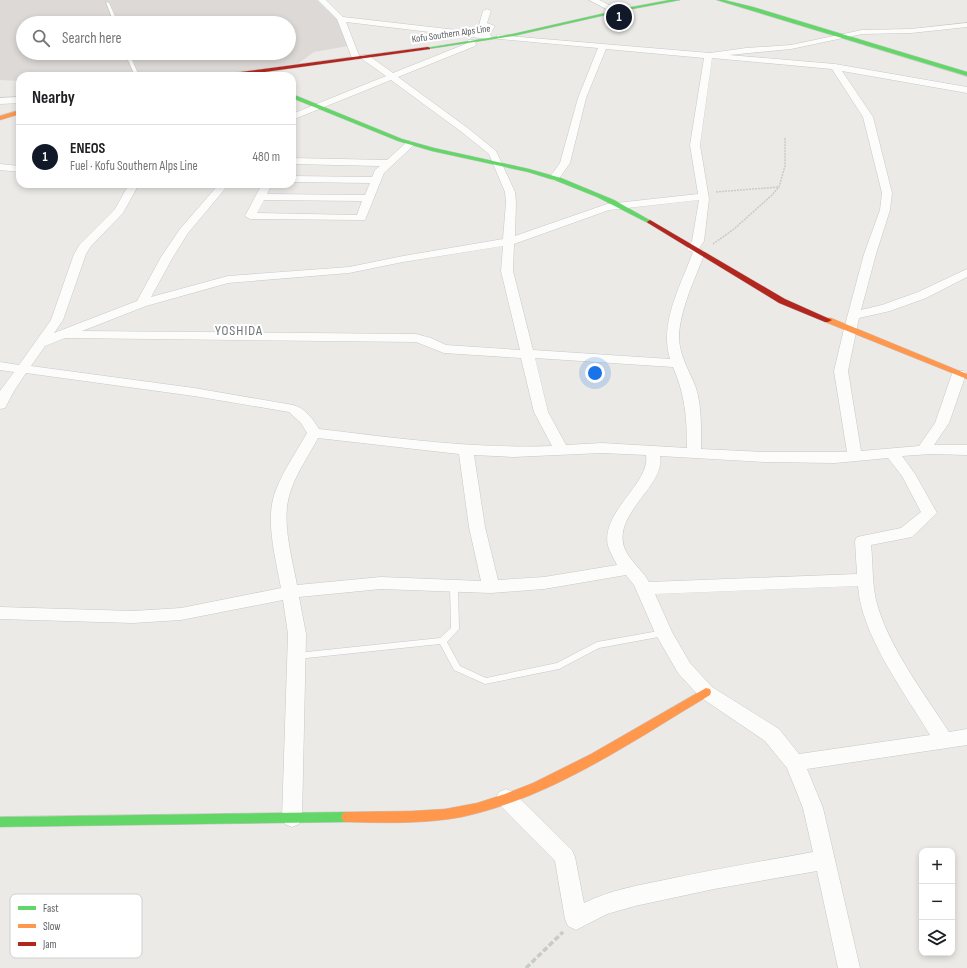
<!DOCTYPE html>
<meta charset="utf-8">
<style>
:root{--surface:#fff;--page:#f6f6f6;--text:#202124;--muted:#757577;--line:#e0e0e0;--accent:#111827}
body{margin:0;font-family:"Sofia Sans Condensed",sans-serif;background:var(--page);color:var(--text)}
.controls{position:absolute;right:12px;bottom:12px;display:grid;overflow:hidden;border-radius:8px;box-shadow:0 2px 6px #0003}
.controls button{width:36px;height:36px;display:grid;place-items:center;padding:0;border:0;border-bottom:1px solid var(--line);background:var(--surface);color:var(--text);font:20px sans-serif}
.you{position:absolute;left:595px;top:373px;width:14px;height:14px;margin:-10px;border:3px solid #fff;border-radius:50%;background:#1a73e8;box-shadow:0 0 0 6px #1a73e833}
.badge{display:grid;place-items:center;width:26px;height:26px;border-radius:50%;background:var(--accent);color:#fff;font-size:13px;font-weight:700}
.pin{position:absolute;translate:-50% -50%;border:2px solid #fff;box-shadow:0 1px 4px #0006}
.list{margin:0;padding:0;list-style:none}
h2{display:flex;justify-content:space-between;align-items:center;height:52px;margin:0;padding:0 16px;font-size:17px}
h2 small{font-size:13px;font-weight:400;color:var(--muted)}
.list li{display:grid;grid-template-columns:26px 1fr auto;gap:12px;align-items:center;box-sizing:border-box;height:64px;padding:0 16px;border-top:1px solid var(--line)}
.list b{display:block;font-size:15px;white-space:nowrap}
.list p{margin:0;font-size:13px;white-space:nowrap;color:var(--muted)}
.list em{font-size:13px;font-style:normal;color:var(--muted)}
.icon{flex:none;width:22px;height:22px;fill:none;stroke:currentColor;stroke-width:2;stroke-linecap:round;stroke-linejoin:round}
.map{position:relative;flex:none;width:967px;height:968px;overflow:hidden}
.search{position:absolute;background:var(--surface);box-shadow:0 2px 6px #0003;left:16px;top:16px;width:280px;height:44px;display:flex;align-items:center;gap:10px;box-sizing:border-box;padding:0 14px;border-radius:22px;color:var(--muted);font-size:15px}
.panel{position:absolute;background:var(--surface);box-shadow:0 2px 6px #0003;left:16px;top:72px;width:280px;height:116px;border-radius:12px}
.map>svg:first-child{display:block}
.industrial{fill:#dcd9d7;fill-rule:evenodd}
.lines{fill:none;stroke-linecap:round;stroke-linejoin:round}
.lane-casing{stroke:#c8c8c8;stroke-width:1}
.street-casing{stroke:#c8c8c8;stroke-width:1}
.fast-casing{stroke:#c6c7c6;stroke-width:1}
.slow-casing{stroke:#c6c7c6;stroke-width:1}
.jam-casing{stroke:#c6c7c6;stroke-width:1}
.path-far1{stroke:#c7cbc9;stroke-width:1.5;stroke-dasharray:2 1;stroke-linecap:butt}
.path{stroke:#c7cbc9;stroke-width:3.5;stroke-dasharray:5.5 2.5;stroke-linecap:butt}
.lane{fill:#fcfcfb;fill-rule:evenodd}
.street{fill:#fcfcfb;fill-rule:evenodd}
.fast{fill:#63d668;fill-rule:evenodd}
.slow{fill:#ff974d;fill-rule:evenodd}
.jam{fill:#b3261e;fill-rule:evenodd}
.labels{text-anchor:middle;stroke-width:4;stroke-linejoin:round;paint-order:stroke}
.far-street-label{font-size:10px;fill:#5d6165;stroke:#fff}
.quarter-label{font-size:14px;letter-spacing:1px;fill:#6e7377;stroke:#fff}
.key{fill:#fff;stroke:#ced0d1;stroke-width:1}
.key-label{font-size:11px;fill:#5d6165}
</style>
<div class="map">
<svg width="967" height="968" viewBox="0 0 967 968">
<rect width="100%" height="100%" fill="#eceae7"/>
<path class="industrial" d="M0 0H316L337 19 348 46 314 52 299 63 210 76H20V81L0 80ZM23 23H289V53H23Z"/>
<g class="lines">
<defs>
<g id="lane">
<path d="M106 2 109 3 118 23H114Z"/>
<path d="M125 53H129L139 76H135Z"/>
<path d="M454 583 457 584 458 586 459 629 447 642 460 666 486 678 557 663 597 642 664 630 667 631 668 633 667 635 664 636 599 648 559 669 485 684 454 670 440 644 297 659 294 658 293 656 294 654 297 653 440 638 451 628 450 586 451 584Z"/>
</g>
<g id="street">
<path d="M318 0H326L343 17 483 33 486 28 479 25 483 11 487 9 491 11 487 23 495 26 490 34 492 37 488 39 346 22 360 58 356 60 352 58 337 19Z"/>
<path d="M589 0H599L621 11 620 13H614Z"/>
<path d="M967 23V27L911 33 862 34 791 49 729 55 835 64 967 87V93L842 71 873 117 892 193 890 210 876 254 861 310 882 305 918 292 967 269V277L926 298 890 311 859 318 848 371 861 451 919 446 935 423 952 374 954 371H964L966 374 949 423 934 445H967V455L931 454 902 456 915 474 937 513 912 537 871 545C873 563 872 583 876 600 887 645 924 693 949 732L967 729V745L807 769 823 808 860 968H838L817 871 714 889 635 906 607 914 576 930 568 926 565 919 555 861 499 804 496 798 499 792 506 789 513 792 572 850 575 857 584 903C610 890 640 885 669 879 716 869 764 861 813 852L803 808 787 768 765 741 700 697 678 673 655 633 634 585 626 575 544 589 491 593 381 589 299 597 306 634 302 818 299 824 292 827 285 824 282 818 288 634 283 600 181 620 133 623 0 619V607L133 611 181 608 281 588C276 559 264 518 276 490 283 471 297 451 307 433L301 423 289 412 194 396 26 373 14 391 5 408 0 409V391L14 372 0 370V362L19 365 51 320 74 254 80 244 115 209 129 184H139L123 213 91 246 86 254 63 320 54 333 137 301 161 257 180 229 219 184H229L188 233 173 257 151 297 228 276 349 267 403 256 503 239 506 202 505 192 489 154 463 133 391 80 292 120V114L386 76 362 59 361 57 362 55H368L393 73 468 43V40H474L476 44 475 46 398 77 469 129 496 151 515 192 516 202 515 236 607 204 698 194 690 145 704 58 606 49 586 98 570 163 558 180 554 181 549 178 560 163 578 98 598 48 500 39H497V35L710 53 746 48 791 45 862 30 911 29ZM712 58 832 69 863 117 882 193 880 210 864 254 844 329 834 371 847 452H765L701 449C701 429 702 408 696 388 690 372 680 357 679 339 679 310 695 280 705 252L703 250 699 249 704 241 709 199 700 145ZM699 200 692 241 687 249 689 251 693 252C681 285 659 323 670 359L533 350 513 271 514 244 609 210ZM503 246 501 271 520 350 446 345 431 338 416 334 82 331 146 306 228 283 349 273 403 262ZM65 338 416 342 444 353 521 358 534 412 552 446C473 449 396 438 319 429 313 419 305 408 293 405L194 388 31 366 45 346ZM535 358 673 367C685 395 687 417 687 448L602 443 566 445 548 412ZM318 438 459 454 469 527 481 581 381 577 297 585C292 556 280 519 291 490 297 472 309 455 318 438ZM602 453 646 455C651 483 600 512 608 546 610 552 614 559 617 565L544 577 498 580 485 527 474 455 513 457ZM660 456 765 462 835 463 888 458 902 476 921 512 901 528 857 537 855 541 857 574 649 582C642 569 629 561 624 547 613 513 666 485 660 456ZM858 586C861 635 905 693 930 735L799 754 779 729 712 687 690 663 672 632 655 594Z"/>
<path d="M20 97V103L0 104V98Z"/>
<path d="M410 141 413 142 415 144 413 146 384 173 365 220 250 219 245 216 262 184H272L267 194 365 195 370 183 292 182V176L372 177 375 170 380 166 292 164V158L387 160 407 142ZM264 200 362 201 357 215 257 213Z"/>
<path d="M0 164 20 166V172L0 170Z"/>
</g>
<g id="fast">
<path d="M670 0H680L632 9 513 36 428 49 426 48 513 34 632 7Z"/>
<path d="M717 0H724L753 7 967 72V76Z"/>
<path d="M292 94 402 139 434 148 529 169 561 178 614 200 653 222 648 223 597 197 557 181 528 172 432 151 398 141 292 98Z"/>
<path d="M347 812 351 813 353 817 351 821 347 822 0 827V817Z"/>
</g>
<g id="slow">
<path d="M20 110V114L0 120V116Z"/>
<path d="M825 318H831L967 374V379L825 322Z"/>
<path d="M706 688 710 689 711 692 710 695C633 741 551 798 462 817 425 824 385 823 347 822L343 821 341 817 343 813 347 812 412 811 445 809 477 803 505 794 533 783 591 754Z"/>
</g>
<g id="jam">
<path d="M428 47 430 48V49L236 76H222L225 74Z"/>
<path d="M650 220 785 299 832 320 828 322H825L779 303 648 223 647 222Z"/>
</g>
</defs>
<use href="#lane" class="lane-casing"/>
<use href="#street" class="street-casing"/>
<use href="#fast" class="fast-casing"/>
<use href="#slow" class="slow-casing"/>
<use href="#jam" class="jam-casing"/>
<g class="path-far1">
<path d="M716 192 778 187"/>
<path d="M713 244 734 229 772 195 779 187 785 166V137"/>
</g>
<path class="path" d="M526 968 563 932"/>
<use href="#lane" class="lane"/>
<use href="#street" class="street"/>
<use href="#fast" class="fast"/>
<use href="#slow" class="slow"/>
<use href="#jam" class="jam"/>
</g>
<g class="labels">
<g class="far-street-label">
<text transform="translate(451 33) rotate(-8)" y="4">Kofu Southern Alps Line</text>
</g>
<g class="quarter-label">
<text x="239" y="335">YOSHIDA</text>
</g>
</g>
<rect x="10" y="894" width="132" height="64" rx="6" class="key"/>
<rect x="18" y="906" width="18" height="4" fill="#63d668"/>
<rect x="18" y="924" width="18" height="4" fill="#ff974d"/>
<rect x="18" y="942" width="18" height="4" fill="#b3261e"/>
<g class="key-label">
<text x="43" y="912">Fast</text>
<text x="43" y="930">Slow</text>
<text x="43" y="948">Jam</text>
</g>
</svg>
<div class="controls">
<button>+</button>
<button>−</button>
<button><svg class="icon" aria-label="layers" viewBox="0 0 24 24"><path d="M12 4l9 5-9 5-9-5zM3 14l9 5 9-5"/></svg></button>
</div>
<div class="you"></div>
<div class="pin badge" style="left:619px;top:17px">1</div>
<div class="search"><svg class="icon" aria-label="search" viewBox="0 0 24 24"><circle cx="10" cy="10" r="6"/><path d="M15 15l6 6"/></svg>Search here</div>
<section class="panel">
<h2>Nearby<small></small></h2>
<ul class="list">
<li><span class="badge">1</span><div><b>ENEOS</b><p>Fuel · Kofu Southern Alps Line</p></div><em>480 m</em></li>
</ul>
</section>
</div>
